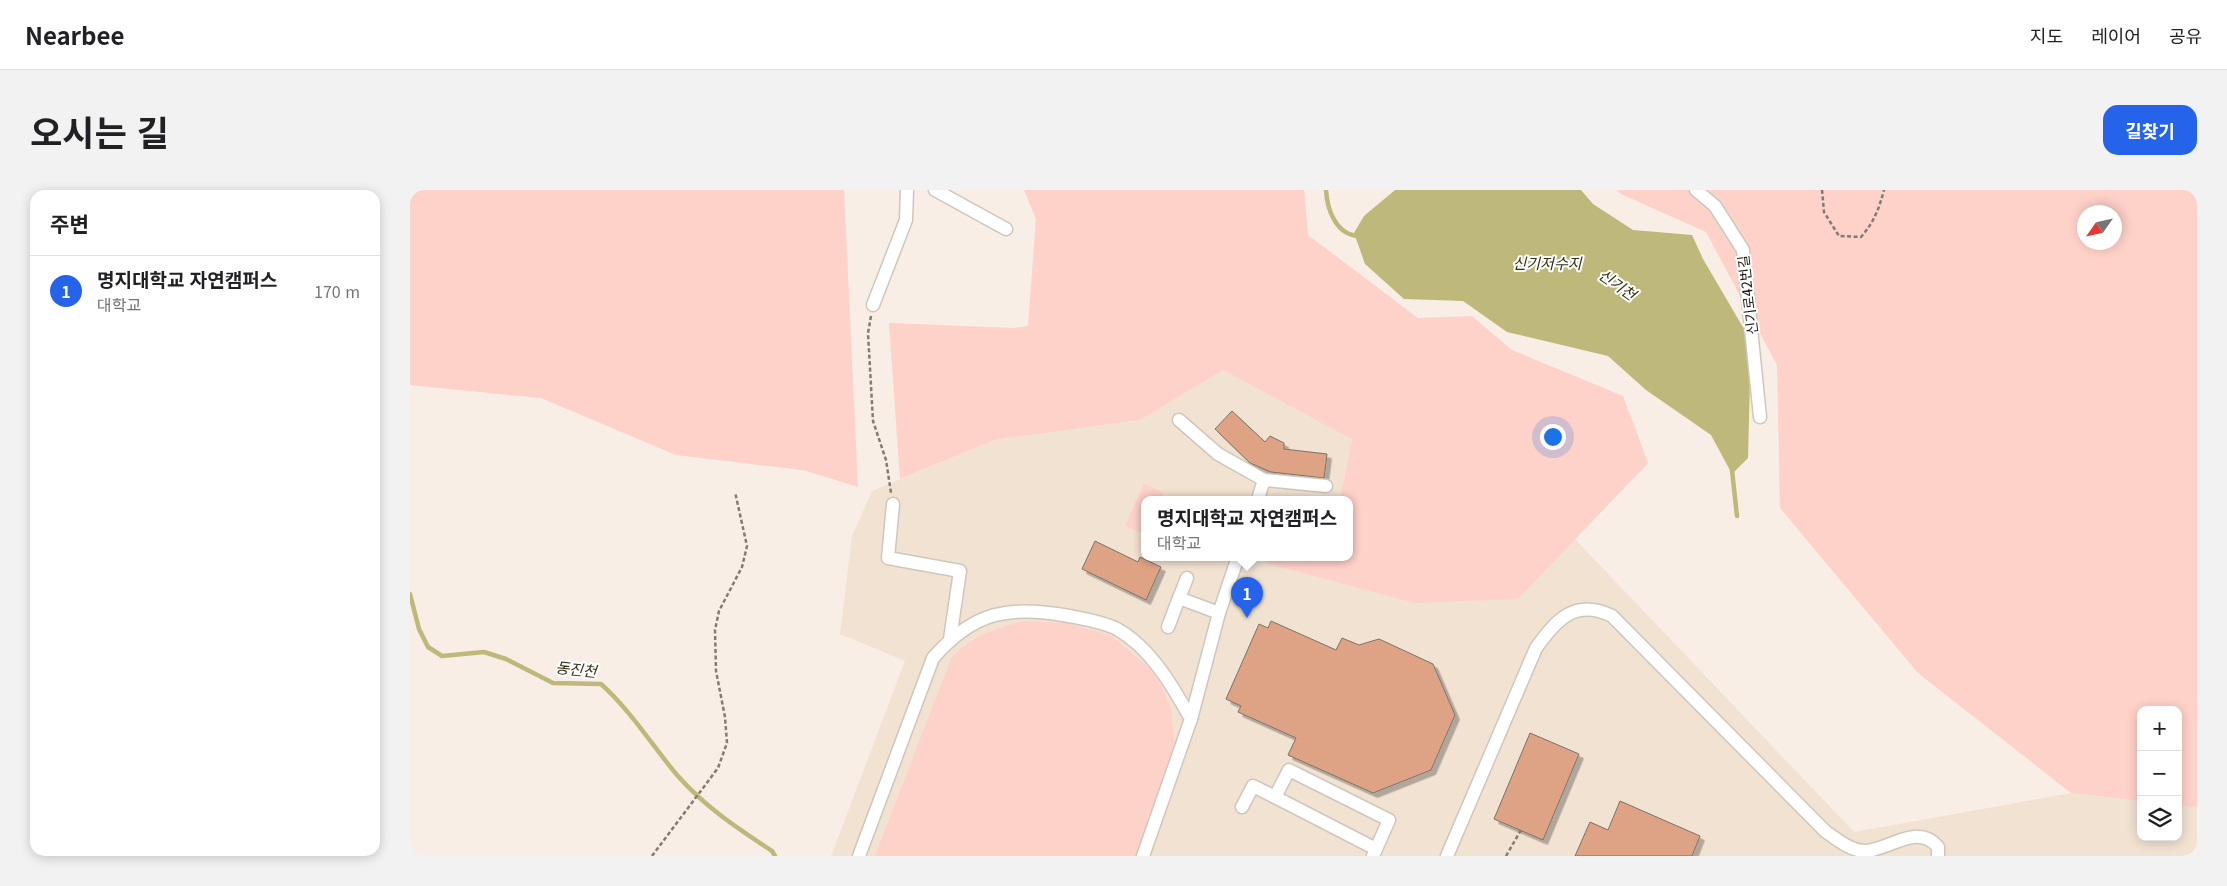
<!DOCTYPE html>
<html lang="ko">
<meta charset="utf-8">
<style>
:root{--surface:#fff;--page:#f2f2f2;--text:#202124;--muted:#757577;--line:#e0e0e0;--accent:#2563eb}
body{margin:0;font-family:Georgia,"Noto Sans KR",serif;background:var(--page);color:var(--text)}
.controls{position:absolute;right:15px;bottom:15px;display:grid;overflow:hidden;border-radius:10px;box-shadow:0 2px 12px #0003}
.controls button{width:45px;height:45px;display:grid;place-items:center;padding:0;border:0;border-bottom:1px solid var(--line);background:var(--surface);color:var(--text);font:25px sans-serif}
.compass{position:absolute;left:1667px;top:15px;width:45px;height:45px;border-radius:50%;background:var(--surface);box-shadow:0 2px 12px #0003;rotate:236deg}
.you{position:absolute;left:1142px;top:246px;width:18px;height:18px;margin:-12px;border:4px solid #fff;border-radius:50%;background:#1a73e8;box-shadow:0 0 0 8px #1a73e833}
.badge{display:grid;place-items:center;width:32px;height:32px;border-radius:50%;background:var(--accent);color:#fff;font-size:16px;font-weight:700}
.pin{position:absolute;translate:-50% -41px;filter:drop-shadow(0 1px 2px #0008)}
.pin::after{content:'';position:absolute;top:26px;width:18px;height:15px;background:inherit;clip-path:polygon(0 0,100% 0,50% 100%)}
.popup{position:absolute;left:731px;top:306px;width:212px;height:65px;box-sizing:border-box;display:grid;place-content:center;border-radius:10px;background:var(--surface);filter:drop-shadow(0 1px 4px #0005);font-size:16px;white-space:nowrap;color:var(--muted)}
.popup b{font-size:19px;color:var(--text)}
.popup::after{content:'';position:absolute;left:50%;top:100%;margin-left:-10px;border:10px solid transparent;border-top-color:var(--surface)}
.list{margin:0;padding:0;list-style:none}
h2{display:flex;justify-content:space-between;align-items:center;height:65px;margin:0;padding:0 20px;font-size:21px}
h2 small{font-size:16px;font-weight:400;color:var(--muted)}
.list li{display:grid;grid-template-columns:32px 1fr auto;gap:15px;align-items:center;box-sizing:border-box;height:70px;padding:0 20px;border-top:1px solid var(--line)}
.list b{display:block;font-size:19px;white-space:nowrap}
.list p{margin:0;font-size:16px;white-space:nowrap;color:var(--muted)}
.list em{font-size:16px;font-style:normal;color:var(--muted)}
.icon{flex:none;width:28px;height:28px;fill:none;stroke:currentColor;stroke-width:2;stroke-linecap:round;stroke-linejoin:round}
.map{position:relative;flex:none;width:1787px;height:666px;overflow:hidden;border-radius:15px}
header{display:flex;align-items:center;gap:30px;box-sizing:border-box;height:70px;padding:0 25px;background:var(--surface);border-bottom:1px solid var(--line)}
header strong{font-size:24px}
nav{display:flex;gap:28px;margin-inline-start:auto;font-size:18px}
.intro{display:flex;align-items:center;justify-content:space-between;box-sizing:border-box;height:120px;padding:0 30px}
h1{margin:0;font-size:35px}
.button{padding:12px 22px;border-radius:15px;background:var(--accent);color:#fff;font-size:18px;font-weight:700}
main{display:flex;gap:30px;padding:0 30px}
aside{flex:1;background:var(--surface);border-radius:15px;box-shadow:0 2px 12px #0003}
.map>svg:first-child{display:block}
.built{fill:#f2e2d2}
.green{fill:#fed1c9;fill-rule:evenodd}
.water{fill:#beb87a}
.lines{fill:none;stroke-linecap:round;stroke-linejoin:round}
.stream{stroke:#beb87a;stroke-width:4.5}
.building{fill:#dea384;stroke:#7b706a;filter:url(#shadow)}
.minor-casing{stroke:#cfc6bc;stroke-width:15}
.path{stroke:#817b74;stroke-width:2.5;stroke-dasharray:4 2.5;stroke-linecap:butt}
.minor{stroke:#fff;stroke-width:12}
.labels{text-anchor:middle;stroke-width:4;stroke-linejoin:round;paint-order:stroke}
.street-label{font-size:14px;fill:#1b1814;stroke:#fff}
.water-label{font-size:15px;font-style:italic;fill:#302d10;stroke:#fff}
</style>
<header>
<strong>Nearbee</strong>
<nav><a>지도</a><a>레이어</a><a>공유</a></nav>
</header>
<div class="intro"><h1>오시는 길</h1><a class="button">길찾기</a></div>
<main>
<aside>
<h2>주변<small></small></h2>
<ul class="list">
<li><span class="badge">1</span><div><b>명지대학교 자연캠퍼스</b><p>대학교</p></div><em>170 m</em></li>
</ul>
</aside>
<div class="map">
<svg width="1787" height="666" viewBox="0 0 1787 666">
<defs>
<filter id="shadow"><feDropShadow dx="4.5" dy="4.5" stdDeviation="0" flood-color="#0004"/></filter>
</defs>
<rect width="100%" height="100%" fill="#f8eee5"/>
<path class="built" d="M813 180 942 248 930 309H734V367H858L855 373 1107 409 1165 349 1444 642 1661 603 1731 611V647H1768V615L1787 618V666H421L495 471 430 444 442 346 462 301 585 250 730 230Z"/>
<g class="green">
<path d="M0 0H434L448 297 393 280 266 265 131 208 0 195Z"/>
<path d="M614 0H894L898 45 1008 128 1062 126 1102 160 1213 206 1238 273 1108 409 1005 413 855 373 858 367H940V309H930L942 249 813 180 730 230 585 250 490 289 479 133 604 138 618 136 626 29Z"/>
<path d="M1207 0H1787V618L1768 615V520H1731V611L1661 603 1508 483 1370 318 1367 175 1296 42 1211 4ZM1674 22H1704V52H1674Z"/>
<path d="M734 294 754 303 751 309H734V344L715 336Z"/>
<path d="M613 431 656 433 702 446 739 478 752 496 761 518 766 567 729 666H465L541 469C559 446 586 439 613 431Z"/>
</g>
<path class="water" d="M985 0H1171L1183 14 1223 40 1282 45 1293 69 1341 151 1338 268 1322 284 1301 245 1236 200 1198 166 1097 142 1053 111 994 109 955 74 944 43 954 26Z"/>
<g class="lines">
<g class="stream">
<path d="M916 0C917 19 926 46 950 46"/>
<path d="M1322 280 1327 326"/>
<path d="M0 404 9 439 18 457 32 466 74 462 96 469 143 493 191 494C221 521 241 554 267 585 295 617 327 638 362 661L365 666"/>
</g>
</g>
<g class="building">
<path d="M822 221 855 252 860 246 874 253V259L917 264 914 288 861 282 840 273 805 239Z"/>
<path d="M685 351 728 372 730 367 751 377 736 410 672 379Z"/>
<path d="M861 431 926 460 932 448 949 455 969 449 1023 474 1045 525 1021 580 963 603 878 565 886 548 828 522 831 516 816 509 849 434 858 438Z"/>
<path d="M1120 543 1169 564 1133 650 1084 629Z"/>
<path d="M1210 611 1290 646 1282 666H1165L1180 632 1198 640Z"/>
</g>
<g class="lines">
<defs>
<g id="minor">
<path d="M525 0 596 39"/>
<path d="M1286 0 1305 16 1333 60 1350 227"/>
<path d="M463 115 496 30 497 0"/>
<path d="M769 230 808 264 854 290 848 309"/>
<path d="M854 290 916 296"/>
<path d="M483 314 478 368 550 381 540 449"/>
<path d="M769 408 777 388"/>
<path d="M758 437 769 408 809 423"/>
<path d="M781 529 809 423 828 367"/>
<path d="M832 617 843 596 865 607"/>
<path d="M449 666 523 468C564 421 599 415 659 426 674 429 693 432 707 439 741 458 763 497 781 529L733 666"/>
<path d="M963 666 979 630 879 580 865 607 966 659"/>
<path d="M1037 666 1126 458C1146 430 1165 408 1202 426L1415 641C1426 649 1442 662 1457 661 1482 658 1508 633 1528 657V666"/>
</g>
</defs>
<use href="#minor" class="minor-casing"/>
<g class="path">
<path d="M1412 0 1414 22 1429 46 1451 47C1464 32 1469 19 1474 0"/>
<path d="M461 126 458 143 463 231 476 270 481 303"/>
<path d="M242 666 308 578 317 553 315 527 306 481 305 440 309 421 332 377 337 356 325 302"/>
<path d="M1096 666 1111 640"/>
</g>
<use href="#minor" class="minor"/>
</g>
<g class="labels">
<g class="street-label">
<text transform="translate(1338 105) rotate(-97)" y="5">신기로42번길</text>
</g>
<g class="water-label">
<text x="1137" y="79">신기저수지</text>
<text transform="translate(1207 95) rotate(35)" y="5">신기천</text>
<text transform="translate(166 480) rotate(6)" y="5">동진천</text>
</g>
</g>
</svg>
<div class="controls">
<button>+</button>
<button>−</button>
<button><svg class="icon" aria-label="layers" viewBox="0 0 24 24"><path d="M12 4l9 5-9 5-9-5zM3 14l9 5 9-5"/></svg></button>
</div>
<svg class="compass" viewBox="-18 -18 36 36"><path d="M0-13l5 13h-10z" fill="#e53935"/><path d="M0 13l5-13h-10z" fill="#757577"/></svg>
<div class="you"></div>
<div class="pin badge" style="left:837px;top:428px">1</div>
<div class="popup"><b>명지대학교 자연캠퍼스</b>대학교</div>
</div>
</main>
